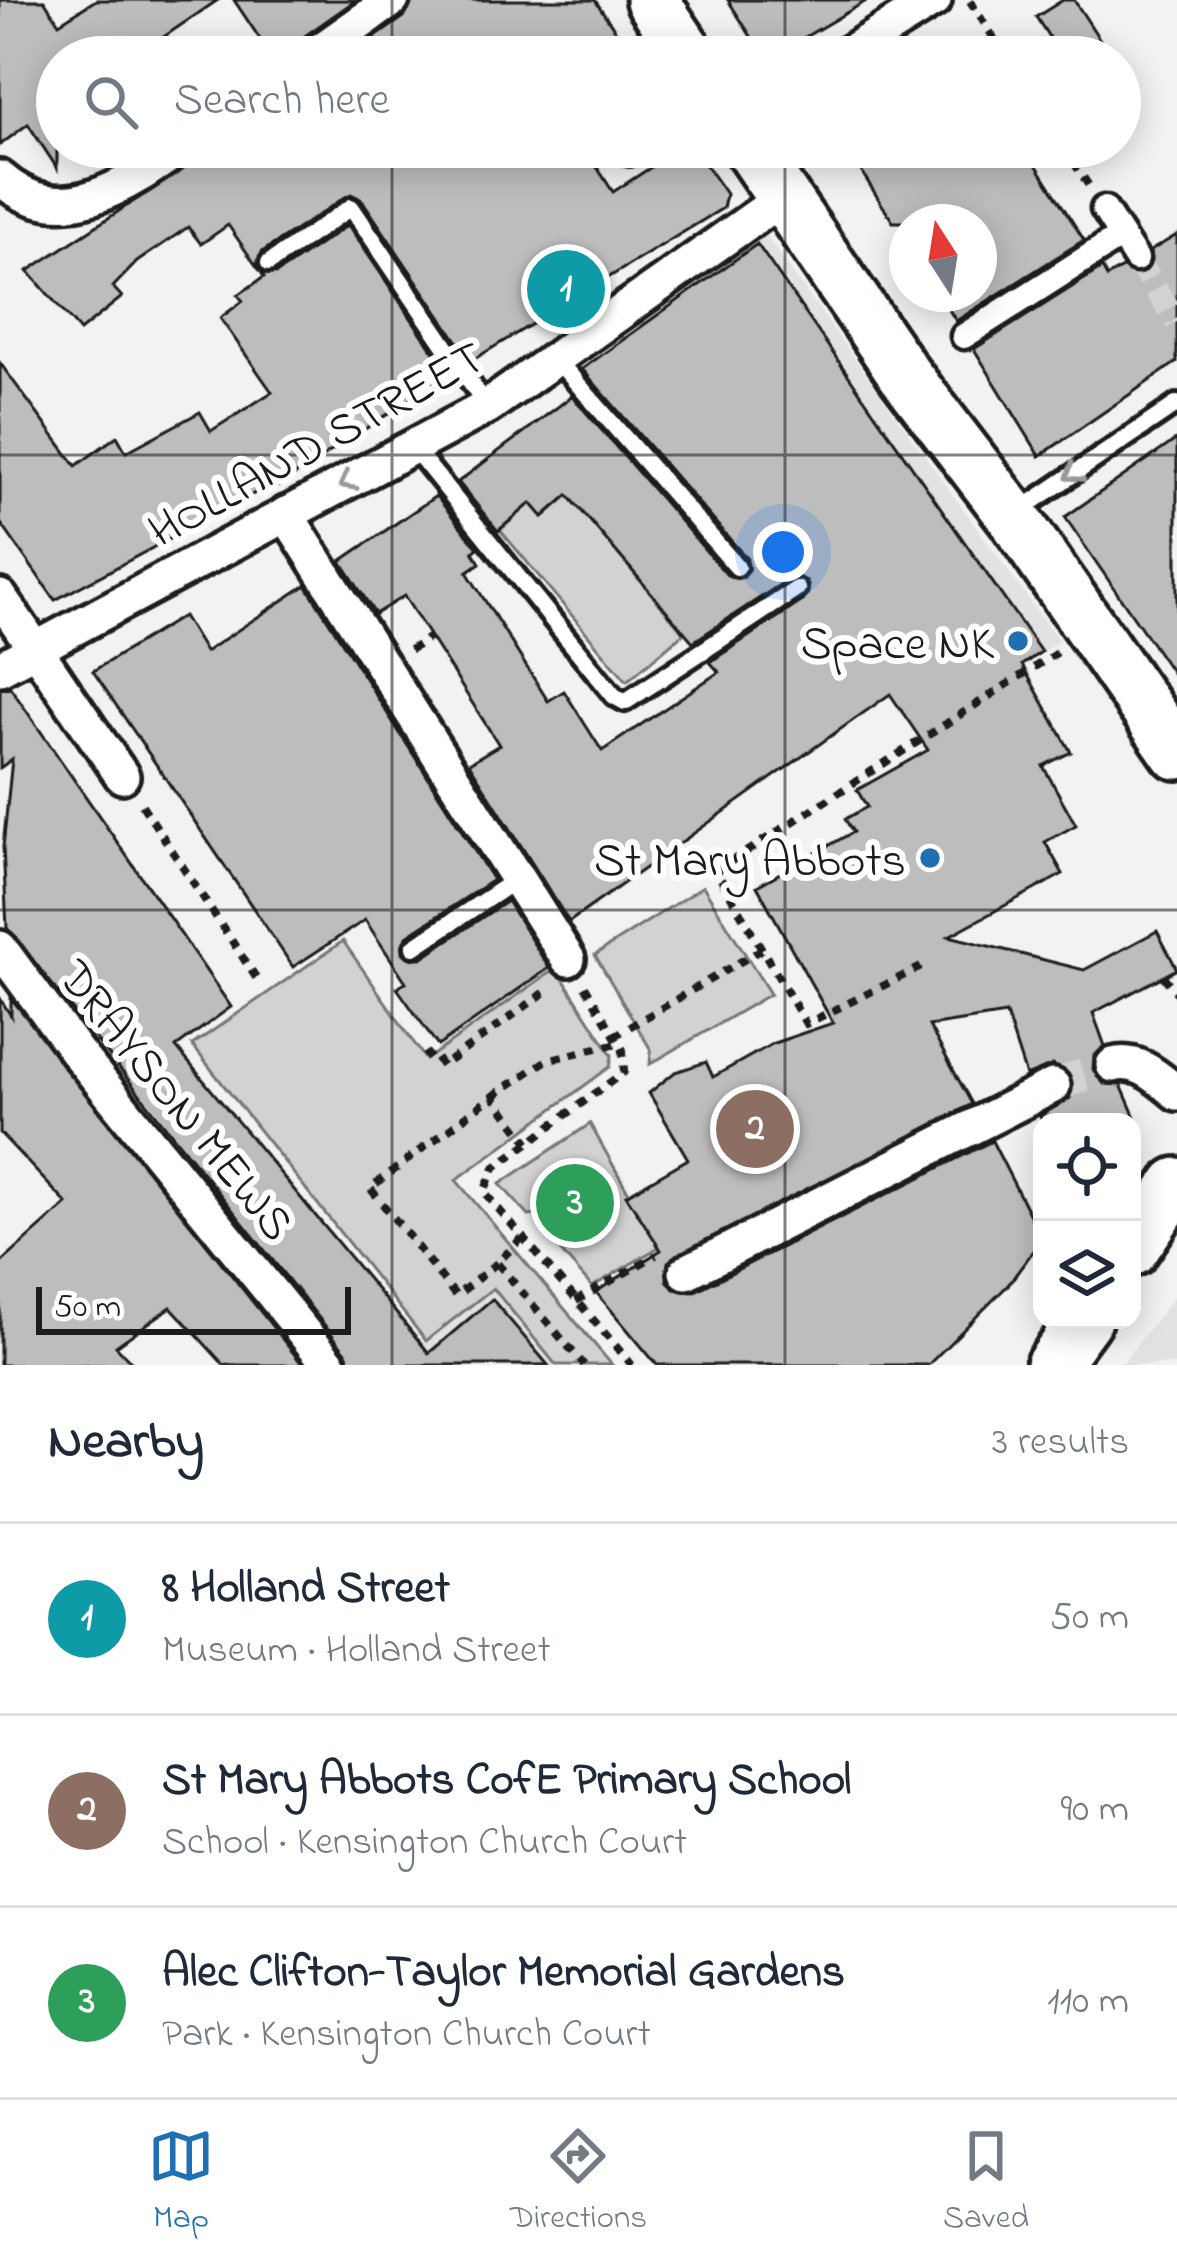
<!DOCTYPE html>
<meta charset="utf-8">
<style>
:root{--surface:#fff;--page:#f2f2f3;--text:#1f2937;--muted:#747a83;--line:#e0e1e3;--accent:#1f6fb2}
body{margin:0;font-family:"Indie Flower",sans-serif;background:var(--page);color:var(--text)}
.controls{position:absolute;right:36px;bottom:36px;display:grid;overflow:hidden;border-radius:24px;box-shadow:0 6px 30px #0003}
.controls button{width:108px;height:108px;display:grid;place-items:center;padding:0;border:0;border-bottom:3px solid var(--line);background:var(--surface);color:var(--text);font:60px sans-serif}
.compass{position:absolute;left:889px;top:204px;width:108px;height:108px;border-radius:50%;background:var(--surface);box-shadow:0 6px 30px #0003;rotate:348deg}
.scale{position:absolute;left:36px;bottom:30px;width:315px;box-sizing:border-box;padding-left:12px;border:6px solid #1c1c1c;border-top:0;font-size:33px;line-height:42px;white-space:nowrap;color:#1c1c1c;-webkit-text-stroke:9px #fff;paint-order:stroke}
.you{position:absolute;left:783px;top:552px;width:42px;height:42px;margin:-30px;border:9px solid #fff;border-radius:50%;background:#1a73e8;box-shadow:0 0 0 18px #1a73e833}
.badge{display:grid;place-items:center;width:78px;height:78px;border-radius:50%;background:var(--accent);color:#fff;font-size:39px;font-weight:700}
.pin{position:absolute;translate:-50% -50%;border:6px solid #fff;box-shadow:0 3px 12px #0006}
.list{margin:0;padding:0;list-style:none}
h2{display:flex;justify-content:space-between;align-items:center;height:156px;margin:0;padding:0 48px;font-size:51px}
h2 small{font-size:39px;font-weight:400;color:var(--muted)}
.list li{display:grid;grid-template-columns:78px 1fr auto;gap:36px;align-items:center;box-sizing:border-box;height:192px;padding:0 48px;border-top:3px solid var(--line)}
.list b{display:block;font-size:45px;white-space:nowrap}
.list p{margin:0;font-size:39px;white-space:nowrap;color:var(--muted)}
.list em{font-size:39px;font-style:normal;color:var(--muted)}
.icon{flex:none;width:66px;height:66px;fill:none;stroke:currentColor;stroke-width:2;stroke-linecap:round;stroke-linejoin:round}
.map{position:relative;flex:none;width:1177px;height:1365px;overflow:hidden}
.search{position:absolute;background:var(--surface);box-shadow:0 6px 30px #0003;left:36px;right:36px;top:36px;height:132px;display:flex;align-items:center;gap:30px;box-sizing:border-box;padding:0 42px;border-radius:66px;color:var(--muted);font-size:45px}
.sheet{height:732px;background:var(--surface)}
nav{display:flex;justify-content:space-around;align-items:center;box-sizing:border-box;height:168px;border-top:3px solid var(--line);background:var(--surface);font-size:33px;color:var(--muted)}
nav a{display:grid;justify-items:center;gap:6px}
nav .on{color:var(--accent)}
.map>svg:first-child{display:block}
.built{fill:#e2e2e2}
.green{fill:#d2d2d2;stroke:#777;stroke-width:3}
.building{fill:#bdbdbd;stroke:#1c1c1c;stroke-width:3}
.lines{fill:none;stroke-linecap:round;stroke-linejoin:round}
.pedestrian-tunnel{stroke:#d2d2d2;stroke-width:24;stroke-dasharray:24 12;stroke-linecap:butt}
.minor-tunnel{stroke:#d2d2d2;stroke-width:33;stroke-dasharray:33 16;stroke-linecap:butt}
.service-casing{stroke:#1c1c1c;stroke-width:26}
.pedestrian-casing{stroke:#1c1c1c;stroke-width:33}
.minor-casing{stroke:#1c1c1c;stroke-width:42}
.primary-casing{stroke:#1c1c1c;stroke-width:60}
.path{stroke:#1c1c1c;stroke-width:8;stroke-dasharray:9 9;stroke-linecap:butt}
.service{stroke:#fff;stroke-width:16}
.pedestrian{stroke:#fff;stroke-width:24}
.minor{stroke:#fff;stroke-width:33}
.primary{stroke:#fff;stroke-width:51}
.oneway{stroke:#999}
.grid{fill:none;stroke:#1c1c1c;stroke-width:3;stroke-opacity:0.55}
.poi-dot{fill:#1f6fb2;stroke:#fff;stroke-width:4.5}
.labels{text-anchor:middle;stroke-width:12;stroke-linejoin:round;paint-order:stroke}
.street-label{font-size:48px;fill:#1c1c1c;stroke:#fff}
.poi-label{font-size:48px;fill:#1c1c1c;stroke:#fff;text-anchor:end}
</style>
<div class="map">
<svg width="1177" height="1365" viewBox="0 0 1177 1365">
<rect width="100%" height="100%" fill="#f2f2f2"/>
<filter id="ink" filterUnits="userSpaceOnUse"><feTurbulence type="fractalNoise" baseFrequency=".00833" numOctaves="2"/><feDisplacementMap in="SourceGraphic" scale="24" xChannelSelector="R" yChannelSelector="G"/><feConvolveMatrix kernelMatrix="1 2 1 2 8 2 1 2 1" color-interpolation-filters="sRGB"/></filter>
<g filter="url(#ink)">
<g class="built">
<path d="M763 232 1059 641 965 702 713 341 609 413 572 365Z"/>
<path d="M493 1288 556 1365H439L422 1345Z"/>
<path d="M1177 1292V1365H1121Z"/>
</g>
<g class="green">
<path d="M569 495 684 633 627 681 500 530 531 503 544 516Z"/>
<path d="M703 886 770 994 650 1064 651 1050 595 955Z"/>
<path d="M343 941 426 1060 556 968 612 1055 610 1067 456 1180 612 1365H556L493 1288 426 1341 192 1045Z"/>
<path d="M590 1124 659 1247 592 1287 556 1246 562 1230 551 1213 529 1216 500 1184Z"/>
</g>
<g class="building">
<path d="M0 0H44L59 23 96 0H218L134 57H57V168L28 124 0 145Z"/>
<path d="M234 0H356L299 40 290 57H272Z"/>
<path d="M413 0H595L633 57H347L404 17Z"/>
<path d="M728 0H868L771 57H764Z"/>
<path d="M1063 0H1074L1111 57H1062L1036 17Z"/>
<path d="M216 147H584L613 192 682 147 695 150 726 194 723 208 471 361 362 200 351 194 262 252 257 267 228 225 201 244 188 227 137 262 113 287 122 297 80 331 28 271Z"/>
<path d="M846 147H1025L1084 240 956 321 939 294H979V222H893Z"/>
<path d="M348 225 449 374 275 488 272 484 55 600 0 522V363L76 466 117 436 126 452 200 412 211 431 272 392 220 318 243 301 238 295 264 277 261 272 276 274Z"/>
<path d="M1177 235V362L1040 456 974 349 1102 268 1107 277 1122 268 1144 273 1151 265 1150 251Z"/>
<path d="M757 244 1041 652 1022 665 1071 752 1043 766 1076 825 1045 842 1063 874 949 936 1084 970 1157 931 1177 969 1093 1013 1105 1046 1094 1056 1093 1069 1104 1084 1121 1085 1137 1122H1042L1040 1116 1070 1098 1072 1078 1053 1065 1026 1076 1006 1014 929 1026 972 1104 668 1262 667 1280 674 1289 695 1291 992 1141 1042 1239 1008 1285 928 1365H657L596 1292 661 1250 626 1195 688 1159 649 1093 675 1072 706 1062 713 1077 774 1043 833 1023 757 886 853 832 845 819 867 807 857 790 928 750 890 694 569 922 469 763 499 745 404 596 375 614 341 561 436 496 478 548 473 552 480 563 467 572 548 701 564 691 602 751 719 672 710 662 804 600 807 581 790 578 693 642 568 495 543 517 531 503 498 531 458 482 572 396 727 575 744 577 747 559 582 369Z"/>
<path d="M1177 439V680L1065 517Z"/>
<path d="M306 585 493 880 407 936 403 953 421 958 507 901 549 968 438 1046 397 988 406 982 365 920 293 967 93 671 183 616 205 652Z"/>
<path d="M10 687 231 1007 176 1047 429 1353 492 1299 548 1365H351L346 1352 7 928 3 847 12 759 0 768V689Z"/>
<path d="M0 998 11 1016V998L303 1365H224L171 1307 116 1346 134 1365H0V1264L67 1204 0 1133Z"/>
</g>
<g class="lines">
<path class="pedestrian-tunnel" d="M1136 259 1177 322"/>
<path class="minor-tunnel" d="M1053 1086 1113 1065"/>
<defs>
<g id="service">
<path d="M629 156 644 147"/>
<path d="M269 263 351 207 487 407"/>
<path d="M556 359 737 567"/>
<path d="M413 447 614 696 625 702 797 589"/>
<path d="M1019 511 1177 404"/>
<path d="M414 947 517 879"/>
</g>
<g id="pedestrian">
<path d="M1104 209 1136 259"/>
<path d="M964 336 1121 236"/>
</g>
<g id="minor">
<path d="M311 57 392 0"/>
<path d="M842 57 934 0"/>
<path d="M0 178C61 232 127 185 181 147"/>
<path d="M286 514 568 959"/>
<path d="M0 597 122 776"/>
<path d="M0 668 487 407 782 198"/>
<path d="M0 948 78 1054 330 1365"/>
<path d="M1113 1065C1139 1058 1158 1078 1177 1093"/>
<path d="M686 1272 1053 1086"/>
</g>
<g id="primary">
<path d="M652 0 690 57"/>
<path d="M749 147 904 374 1012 515 1177 753"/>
<path d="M1132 1250 1177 1184"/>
<path d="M1052 1365 1085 1320"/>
</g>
</defs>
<use href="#service" class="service-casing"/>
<use href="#pedestrian" class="pedestrian-casing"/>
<use href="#minor" class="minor-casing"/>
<use href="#primary" class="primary-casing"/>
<g class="path">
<path d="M970 1 1006 57"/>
<path d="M1064 147 1089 186"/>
<path d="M410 650 430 637"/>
<path d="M142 805 257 979"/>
<path d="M762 949 716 871 1058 652"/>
<path d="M1163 976 1177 993"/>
<path d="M585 986 623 1050 624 1072 494 1168 484 1192 632 1365"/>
<path d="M614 1036 762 949 806 1024 921 967"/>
<path d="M424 1058 432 1052 442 1066 551 988"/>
<path d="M493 1096 547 1060 618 1043"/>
<path d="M522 1238 497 1263 584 1365"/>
<path d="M497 1263 456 1296 370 1188 493 1096 529 1143"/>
<path d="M576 1301 656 1255"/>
</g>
<use href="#service" class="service"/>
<use href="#pedestrian" class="pedestrian"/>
<use href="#minor" class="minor"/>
<use href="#primary" class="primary"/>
</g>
<defs><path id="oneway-chevron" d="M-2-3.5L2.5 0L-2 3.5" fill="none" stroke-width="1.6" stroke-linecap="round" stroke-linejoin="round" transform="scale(3)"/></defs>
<g class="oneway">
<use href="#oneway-chevron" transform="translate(1073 474) rotate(146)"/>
<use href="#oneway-chevron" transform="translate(347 482) rotate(152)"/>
</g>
</g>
<path class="grid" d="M392 0V57M785 0V57M392 147V1365M785 147V1365M0 455H1177M0 910H1177"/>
<g class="poi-dot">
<circle cx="1018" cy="641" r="12"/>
<circle cx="930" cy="858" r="12"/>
</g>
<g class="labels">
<g class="street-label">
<text transform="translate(315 442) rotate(-29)" y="17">HOLLAND STREET</text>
<text transform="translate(178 1099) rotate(51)" y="17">DRAYSON MEWS</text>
</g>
<g class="poi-label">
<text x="994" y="658">Space NK</text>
<text x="906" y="875">St Mary Abbots</text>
</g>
</g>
</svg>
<div class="controls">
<button><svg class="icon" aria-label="locate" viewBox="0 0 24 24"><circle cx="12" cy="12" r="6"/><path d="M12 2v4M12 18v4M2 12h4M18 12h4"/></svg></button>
<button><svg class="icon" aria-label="layers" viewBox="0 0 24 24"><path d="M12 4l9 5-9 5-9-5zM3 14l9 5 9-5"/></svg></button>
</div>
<svg class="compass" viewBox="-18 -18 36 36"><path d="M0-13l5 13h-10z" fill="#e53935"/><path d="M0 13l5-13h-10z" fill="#747a83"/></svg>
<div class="scale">50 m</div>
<div class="you"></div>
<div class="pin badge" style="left:566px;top:289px;background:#0f9aa8">1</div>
<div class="pin badge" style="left:755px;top:1129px;background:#8d6e63">2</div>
<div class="pin badge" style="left:575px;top:1203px;background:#2e9e5b">3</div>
<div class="search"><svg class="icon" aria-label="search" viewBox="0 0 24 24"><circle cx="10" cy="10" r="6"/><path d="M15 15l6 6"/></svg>Search here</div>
</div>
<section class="sheet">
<h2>Nearby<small>3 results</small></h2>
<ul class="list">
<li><span class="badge" style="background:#0f9aa8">1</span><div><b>8 Holland Street</b><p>Museum · Holland Street</p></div><em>50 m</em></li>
<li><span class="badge" style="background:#8d6e63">2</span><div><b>St Mary Abbots CofE Primary School</b><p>School · Kensington Church Court</p></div><em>90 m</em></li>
<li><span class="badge" style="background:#2e9e5b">3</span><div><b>Alec Clifton-Taylor Memorial Gardens</b><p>Park · Kensington Church Court</p></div><em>110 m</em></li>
</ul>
</section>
<nav>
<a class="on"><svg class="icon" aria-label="map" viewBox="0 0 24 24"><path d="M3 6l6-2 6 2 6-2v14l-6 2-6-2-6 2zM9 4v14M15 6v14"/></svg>Map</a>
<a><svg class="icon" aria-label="directions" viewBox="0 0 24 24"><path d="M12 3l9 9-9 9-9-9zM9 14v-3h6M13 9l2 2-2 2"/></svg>Directions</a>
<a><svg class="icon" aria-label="saved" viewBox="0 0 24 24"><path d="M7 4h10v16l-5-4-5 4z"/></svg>Saved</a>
</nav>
